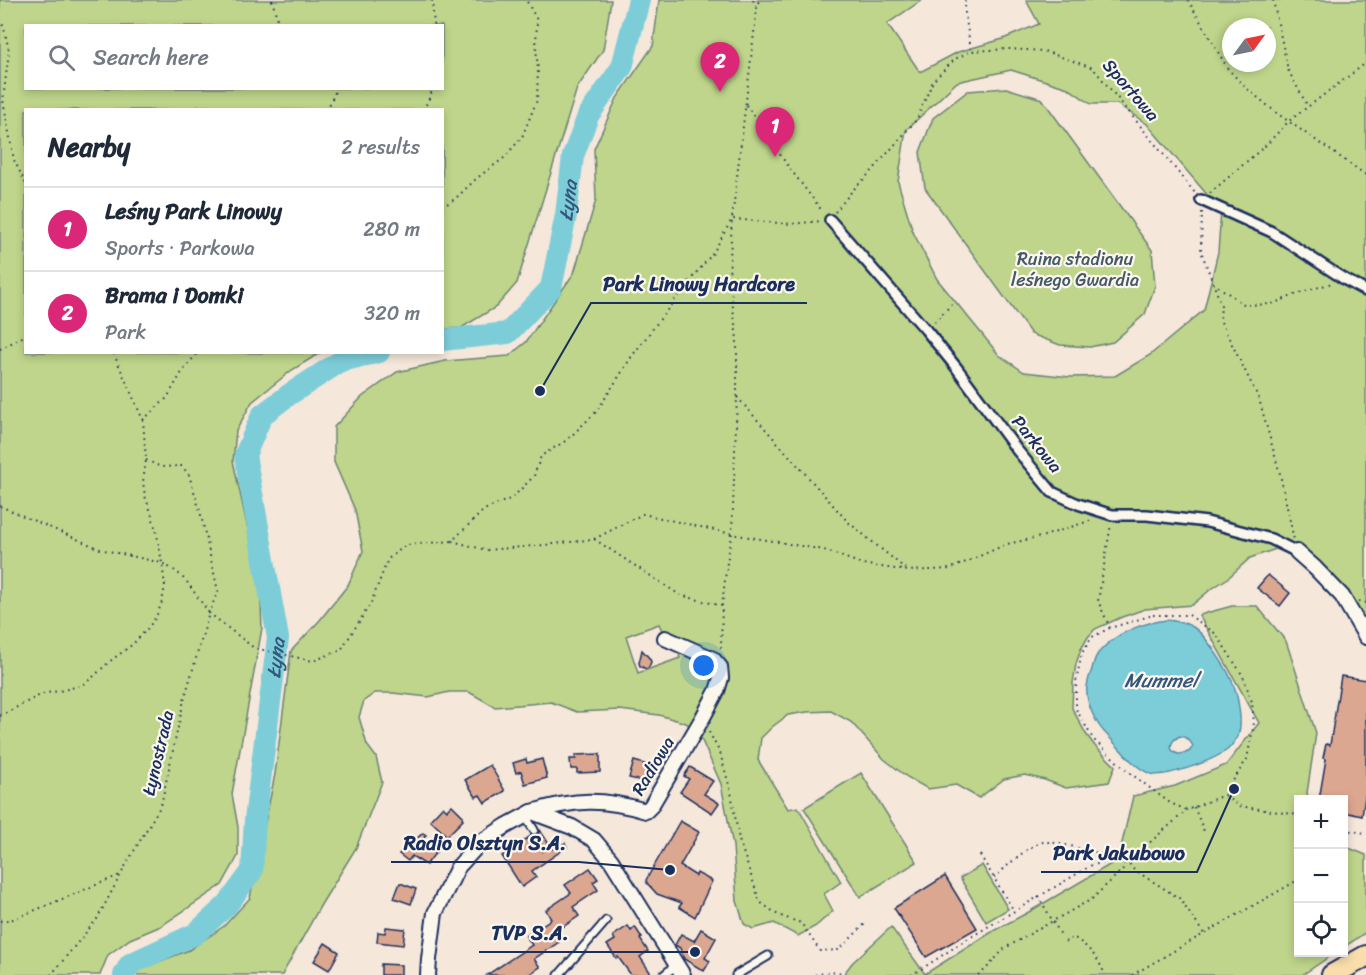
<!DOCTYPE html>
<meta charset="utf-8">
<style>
:root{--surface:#fff;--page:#f2f2f3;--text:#1f2937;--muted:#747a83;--line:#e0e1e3;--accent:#db2777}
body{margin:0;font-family:Sriracha,sans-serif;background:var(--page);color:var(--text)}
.controls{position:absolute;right:18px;bottom:18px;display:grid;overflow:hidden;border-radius:0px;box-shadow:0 3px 9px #0003}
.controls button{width:54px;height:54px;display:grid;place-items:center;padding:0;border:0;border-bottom:2px solid var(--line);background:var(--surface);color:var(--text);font:30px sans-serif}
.compass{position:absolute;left:1222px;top:18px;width:54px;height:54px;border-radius:50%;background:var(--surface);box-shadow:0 3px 9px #0003;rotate:57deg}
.you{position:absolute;left:704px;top:666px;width:21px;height:21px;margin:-15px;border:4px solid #fff;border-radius:50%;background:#1a73e8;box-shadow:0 0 0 9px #1a73e833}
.badge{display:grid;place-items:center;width:39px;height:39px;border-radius:50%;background:var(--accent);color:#fff;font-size:20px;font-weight:700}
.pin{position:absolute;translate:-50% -50px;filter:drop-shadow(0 2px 3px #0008)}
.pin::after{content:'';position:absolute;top:32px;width:21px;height:18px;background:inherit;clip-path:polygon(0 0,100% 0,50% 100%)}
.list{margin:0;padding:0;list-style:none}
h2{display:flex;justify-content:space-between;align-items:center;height:78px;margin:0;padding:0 24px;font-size:26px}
h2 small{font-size:20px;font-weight:400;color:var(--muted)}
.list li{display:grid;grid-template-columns:39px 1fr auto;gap:18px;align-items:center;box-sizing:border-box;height:84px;padding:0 24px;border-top:2px solid var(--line)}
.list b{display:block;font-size:22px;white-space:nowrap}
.list p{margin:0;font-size:20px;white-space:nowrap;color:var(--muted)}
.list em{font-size:20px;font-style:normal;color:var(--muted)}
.icon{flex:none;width:33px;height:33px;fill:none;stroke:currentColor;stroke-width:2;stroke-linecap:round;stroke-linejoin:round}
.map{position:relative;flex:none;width:1366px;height:975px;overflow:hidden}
.search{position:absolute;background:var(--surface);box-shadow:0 3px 9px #0003;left:24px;top:24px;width:420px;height:66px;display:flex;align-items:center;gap:15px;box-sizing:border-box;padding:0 21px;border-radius:0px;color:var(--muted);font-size:22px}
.panel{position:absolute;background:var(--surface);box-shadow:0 3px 9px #0003;left:24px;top:108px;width:420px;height:246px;border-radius:0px}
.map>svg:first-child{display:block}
.green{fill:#bed58b;stroke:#6c8274;stroke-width:1.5;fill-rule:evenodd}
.water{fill:#7dcdd9;stroke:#568ea8;stroke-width:1.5;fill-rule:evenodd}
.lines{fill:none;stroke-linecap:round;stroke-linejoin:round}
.river{stroke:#7dcdd9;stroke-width:22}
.building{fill:#dca791;stroke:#1b2f5e;stroke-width:1.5}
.service-casing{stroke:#1b2f5e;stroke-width:11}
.pedestrian-casing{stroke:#1b2f5e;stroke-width:14}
.minor-casing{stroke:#1b2f5e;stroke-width:18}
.primary-casing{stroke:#1b2f5e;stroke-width:24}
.path{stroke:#1b2f5e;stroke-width:2;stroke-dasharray:1.5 4.5;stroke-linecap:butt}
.service{stroke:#fbf7ec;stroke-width:7}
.pedestrian{stroke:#fbf7ec;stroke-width:9}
.minor{stroke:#fbf7ec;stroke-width:14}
.primary{stroke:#f9deab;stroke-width:20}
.labels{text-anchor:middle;stroke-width:4.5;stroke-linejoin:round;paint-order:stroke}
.street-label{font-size:18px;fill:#1b2f5e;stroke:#fbf7ec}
.park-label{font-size:18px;fill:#445869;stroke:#fbf7ec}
.water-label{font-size:20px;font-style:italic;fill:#34567d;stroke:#fbf7ec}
.leader{fill:none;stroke:#1b2f5e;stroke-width:2}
.callout-dot{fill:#1b2f5e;stroke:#fbf7ec;stroke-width:2}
.callout-label{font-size:20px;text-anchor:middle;font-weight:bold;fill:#1b2f5e;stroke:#fbf7ec;stroke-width:4.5;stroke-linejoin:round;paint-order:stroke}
</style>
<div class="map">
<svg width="1366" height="975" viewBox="0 0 1366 975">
<rect width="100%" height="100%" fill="#f5e7da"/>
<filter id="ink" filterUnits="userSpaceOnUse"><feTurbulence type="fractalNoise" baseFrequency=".0167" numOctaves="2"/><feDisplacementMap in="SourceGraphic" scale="12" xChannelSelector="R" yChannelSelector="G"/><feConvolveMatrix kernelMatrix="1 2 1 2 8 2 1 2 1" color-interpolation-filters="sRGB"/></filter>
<g filter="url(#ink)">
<g class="green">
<path d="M0 0H611L603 50 577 88 517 283 496 307 461 328 443 329 442 110H26V352L320 353 292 370 252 402 236 431 233 461 260 584 262 628 232 794 238 827V856L222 885 161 926 130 939 108 955 100 975H0ZM26 26H442V88H26Z"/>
<path d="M659 0H922L887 24 920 72 958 52 1003 39 1039 24 1026 0H1366V621L1331 572 1276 549 1250 558 1228 578 1210 590 1192 605 1145 609 1122 617 1095 629 1088 637 1081 649 1076 664 1073 683 1072 708 1086 734 1095 746 1115 766 1109 782 1066 788 1045 780 1025 775 1004 779 979 798 956 785 928 789 907 777 884 759 851 722 831 711 807 712 788 715 772 727 761 738 758 760 788 809 798 807 841 882 824 894 833 911 816 926 798 936 774 923 753 929 744 924 737 901 733 846 721 784 699 734 686 723 659 715 620 710 577 712 551 702 495 707 469 692H449L428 697 393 693H375L364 701 359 717 367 745 376 757 382 782 356 848 322 903 282 975H133L135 971 189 950 224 926 250 898 275 774 291 651 320 620 348 585 363 551 355 510 334 462V427L362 397 397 372 445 361 509 356 526 342 574 273 596 200 594 149 617 98 653 46ZM1231 27H1267V63H1231ZM1011 70 1068 88 1091 104H1117L1147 124 1221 211 1218 252 1204 310 1150 355 1115 376 1070 377 1024 372 999 355 937 279 913 232 898 182 906 130 957 82ZM659 624 668 644 677 648 680 658 638 673 626 636Z"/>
<path d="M1006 88 1042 99 1152 250 1155 286 1145 314 1113 342 1090 347 1060 345 1031 334 925 188 920 152 933 118 968 91Z"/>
<path d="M1232 606H1257L1286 641 1316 733 1307 793 1309 799 1298 800V952L1335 953 1302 975H843L852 963 891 927 925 974 995 930 1027 913 1118 860 1133 796 1175 786 1226 765 1259 723 1199 615Z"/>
<path d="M861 773 917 862 860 897 804 808Z"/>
<path d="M1344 846 1366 855V932L1344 947Z"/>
<path d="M982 865 1008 909 986 922 960 878Z"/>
</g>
<path class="water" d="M1167 620C1176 621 1185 622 1193 627 1206 635 1229 671 1234 686 1238 697 1243 724 1238 735 1236 740 1229 750 1224 752 1211 761 1166 778 1151 774 1135 769 1119 747 1107 735 1096 724 1085 703 1087 686 1088 680 1090 674 1092 669 1094 661 1096 654 1102 649 1118 632 1145 622 1167 620ZM1180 736C1187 737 1190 740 1193 746L1190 751C1173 761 1163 744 1180 736Z"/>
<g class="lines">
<g class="river">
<path id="s1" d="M442 340 508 333 551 288 566 215 573 156 588 116 622 67 639 0"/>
<path id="s2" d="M124 975 130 964 195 934 227 905 252 871 255 820 278 638 245 455 262 415 290 394 341 361 379 352"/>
</g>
</g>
<g class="building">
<path d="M1268 575 1290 593 1280 606 1257 588Z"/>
<path d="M642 650 650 659 651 662 649 667 646 669 640 666 639 663Z"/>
<path d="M1341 676 1366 680V791L1362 816 1344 812V800H1319L1326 759 1323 758 1326 744 1330 745Z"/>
<path d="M600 754V772L577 773V769H571L570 759H576V755Z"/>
<path d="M526 759 527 763 542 759 547 778 525 784 521 771 516 773 513 763Z"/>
<path d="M634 761 651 766 647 782 629 778Z"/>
<path d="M490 765 505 791 485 803 480 795 476 797 465 780Z"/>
<path d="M690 767 713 781 704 794 719 803 712 813 680 792 689 779 684 776Z"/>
<path d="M452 805 463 816 462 818 463 820 447 836 430 820 443 806 447 810Z"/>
<path d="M680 821 699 832 680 866 696 876 697 873 712 881 695 917 679 907 682 903 657 894 647 883 646 880Z"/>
<path d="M540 830 552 849 565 843 567 847 532 871 536 877 522 887 502 856 532 835 543 852 538 834Z"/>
<path d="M423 833 426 835 422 841 437 851 426 865 412 856 408 861 399 854Z"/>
<path d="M590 868 598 879 593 882 598 890 573 907 579 916 554 933 559 942 534 959 540 967 528 975H487L532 945 526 936 551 919 546 910 571 893 565 885Z"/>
<path d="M945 876 977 928 926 957 894 908Z"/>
<path d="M400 883 416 889 411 904 394 898Z"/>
<path d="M628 926 631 931 635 927 642 938 640 939 648 951 640 957 652 975H631L618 957 616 958 607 945 615 940 613 936Z"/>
<path d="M386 927 405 929 403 945 377 942 378 932 385 933Z"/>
<path d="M701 929 716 938 705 958 710 961 704 971 684 959 680 948 675 945 681 934 694 941Z"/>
<path d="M325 943 339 952 329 970 314 961Z"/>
<path d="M381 964 401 965V975H381Z"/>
</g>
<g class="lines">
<defs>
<g id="service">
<path d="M525 816 534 830"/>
<path d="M559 975 606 921"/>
<path d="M664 975 676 965"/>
<path d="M736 975 768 956"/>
</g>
<g id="pedestrian">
<path d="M1201 200 1272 232 1344 279 1366 291"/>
<path d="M830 220 926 330 956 367 1017 450 1052 492 1078 504 1112 515H1147L1207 522 1271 539 1297 552"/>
</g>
<g id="minor">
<path d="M1297 552 1315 568 1342 596 1366 637"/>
<path d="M532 812C575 799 603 798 646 811L651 806 702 719 717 691 721 678 720 667 713 659 665 638"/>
<path d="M428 975 429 959 435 913 458 867 481 842 506 826 532 812 572 827 594 840 611 860 683 975"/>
</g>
<path id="primary" d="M1332 975 1366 956"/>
</defs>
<use href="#service" class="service-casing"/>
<use href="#pedestrian" class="pedestrian-casing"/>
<use href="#minor" class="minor-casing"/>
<use href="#primary" class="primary-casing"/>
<g class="path">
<path d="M272 0 279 26"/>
<path d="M432 0 434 26"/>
<path d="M753 0 757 8"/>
<path d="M965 0V13L971 51"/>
<path d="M1188 0 1228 69 1245 87 1278 114 1366 175"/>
<path d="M1273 0 1288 70 1308 107"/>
<path d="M0 19 4 28 9 51 3 100 14 160 26 184"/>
<path d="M746 105 788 166 823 212"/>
<path d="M193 110C199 104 205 105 211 110"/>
<path d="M327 110 337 88"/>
<path d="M423 110 428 101 433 88"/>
<path d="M1210 193 1266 145 1289 121 1366 63"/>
<path d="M442 207 455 199 477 178 504 158 522 137 537 100 538 70 536 47 537 20 526 0"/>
<path d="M835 212 852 191 873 170 917 119 933 81 955 59 971 51 1009 49 1044 51 1093 68 1195 193"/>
<path d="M1202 212 1201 251 1221 304 1220 320 1259 399 1280 474 1294 540"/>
<path d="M1213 283 1245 305 1272 304 1300 293 1332 283"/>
<path d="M934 322 955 301"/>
<path d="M0 349 26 335"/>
<path d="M737 397 848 522 907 570"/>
<path d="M143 420 167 398 182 372 198 352"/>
<path d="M146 460 161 467 182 466 189 475 200 511 218 591 209 613 254 648 313 661 341 650 371 603 388 559 406 545 452 541 484 510 512 498 534 476 541 456 567 440 597 411 632 356 687 284 713 253 732 219 791 224 821 221"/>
<path d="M0 506 100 549 162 563 177 572 187 582 209 613 184 700 161 805 127 863 97 919 51 975"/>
<path d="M594 539 643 514 732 534 824 550 862 564 908 571 950 569 1007 544 1044 536 1092 520"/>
<path d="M452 541 486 550 545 545 594 539 680 595 722 606"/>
<path d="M1359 601 1366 603"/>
<path d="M1153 615H1189L1216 634 1243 676 1252 702 1254 723 1247 759 1224 795 1187 810 1170 803 1126 770 1093 739 1076 709V682L1082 653 1092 637 1110 628Z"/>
<path d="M1110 628 1098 601 1111 524"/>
<path d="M721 648 722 606 727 562 732 534 737 397V339L729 276 732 219 757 8 759 0"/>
<path d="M0 716 42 694 64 690 82 685 92 678 109 662 133 644 148 628 156 617 162 602 165 586 162 563 157 534 151 512 145 496 143 482 146 460 143 420 113 352"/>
<path d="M709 732 720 753 731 792 739 840 760 902 778 915 801 923 820 951 839 950 866 923"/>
<path d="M1225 796 1239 806 1298 815"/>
<path d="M1194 807 1204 831"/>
<path d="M1344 830 1366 833"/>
<path d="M980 855 1014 911"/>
<path d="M1126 859 1133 869 1179 898 1204 934"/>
<path d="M994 878C1004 869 1030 843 1044 842 1055 842 1071 846 1082 849 1093 852 1104 853 1112 861"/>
<path d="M1038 896 1061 935"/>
<path d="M0 921 14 919 120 875"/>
<path d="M1065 942 1073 937C1088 946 1099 959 1105 975"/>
<path d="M815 975 818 974 838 972 847 975"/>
<path d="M911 975 923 968 964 941 1092 865 1126 859 1139 852 1187 810"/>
<path d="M978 975 985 970 1005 948 1092 899 1123 869 1126 859"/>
<path d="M1132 975 1298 880"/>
</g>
<use href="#service" class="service"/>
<use href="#pedestrian" class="pedestrian"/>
<use href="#minor" class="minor"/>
<use href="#primary" class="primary"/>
</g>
</g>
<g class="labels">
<g class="street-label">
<text transform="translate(1131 90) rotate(49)" y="6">Sportowa</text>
<text transform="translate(1037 444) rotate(51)" y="6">Parkowa</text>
<text transform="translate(158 753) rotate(-77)" y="6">Łynostrada</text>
<text transform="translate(653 766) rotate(-59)" y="6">Radiowa</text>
</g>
<g class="park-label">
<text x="1075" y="265">Ruina stadionu<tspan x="1075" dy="21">leśnego Gwardia</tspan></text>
</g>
<g class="water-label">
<text dy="7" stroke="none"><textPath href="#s1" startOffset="218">Łyna</textPath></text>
<text dy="7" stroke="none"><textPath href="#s2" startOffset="384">Łyna</textPath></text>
<text x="1161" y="687">Mummel</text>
</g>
</g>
<path class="leader" d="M540 391L591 303H807M670 870L579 862H391M1234 789L1197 872H1041M695 952L580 952H479"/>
<g class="callout-dot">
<circle cx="540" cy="391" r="6"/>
<circle cx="670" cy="870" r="6"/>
<circle cx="1234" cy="789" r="6"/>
<circle cx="695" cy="952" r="6"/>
</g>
<g class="callout-label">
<text x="699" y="291">Park Linowy Hardcore</text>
<text x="485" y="850">Radio Olsztyn S.A.</text>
<text x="1119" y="860">Park Jakubowo</text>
<text x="530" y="940">TVP S.A.</text>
</g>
</svg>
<div class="controls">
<button>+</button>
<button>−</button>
<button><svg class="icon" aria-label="locate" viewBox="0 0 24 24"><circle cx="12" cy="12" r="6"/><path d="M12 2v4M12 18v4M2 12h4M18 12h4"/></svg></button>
</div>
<svg class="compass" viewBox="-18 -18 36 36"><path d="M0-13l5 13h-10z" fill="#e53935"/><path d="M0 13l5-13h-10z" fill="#747a83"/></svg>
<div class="you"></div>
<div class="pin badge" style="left:775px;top:157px">1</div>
<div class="pin badge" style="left:720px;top:92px">2</div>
<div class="search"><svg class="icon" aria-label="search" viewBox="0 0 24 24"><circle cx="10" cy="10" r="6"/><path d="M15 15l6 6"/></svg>Search here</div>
<section class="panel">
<h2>Nearby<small>2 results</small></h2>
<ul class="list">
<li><span class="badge">1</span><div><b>Leśny Park Linowy</b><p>Sports · Parkowa</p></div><em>280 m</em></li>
<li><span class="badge">2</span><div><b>Brama i Domki</b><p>Park</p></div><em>320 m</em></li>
</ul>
</section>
</div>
